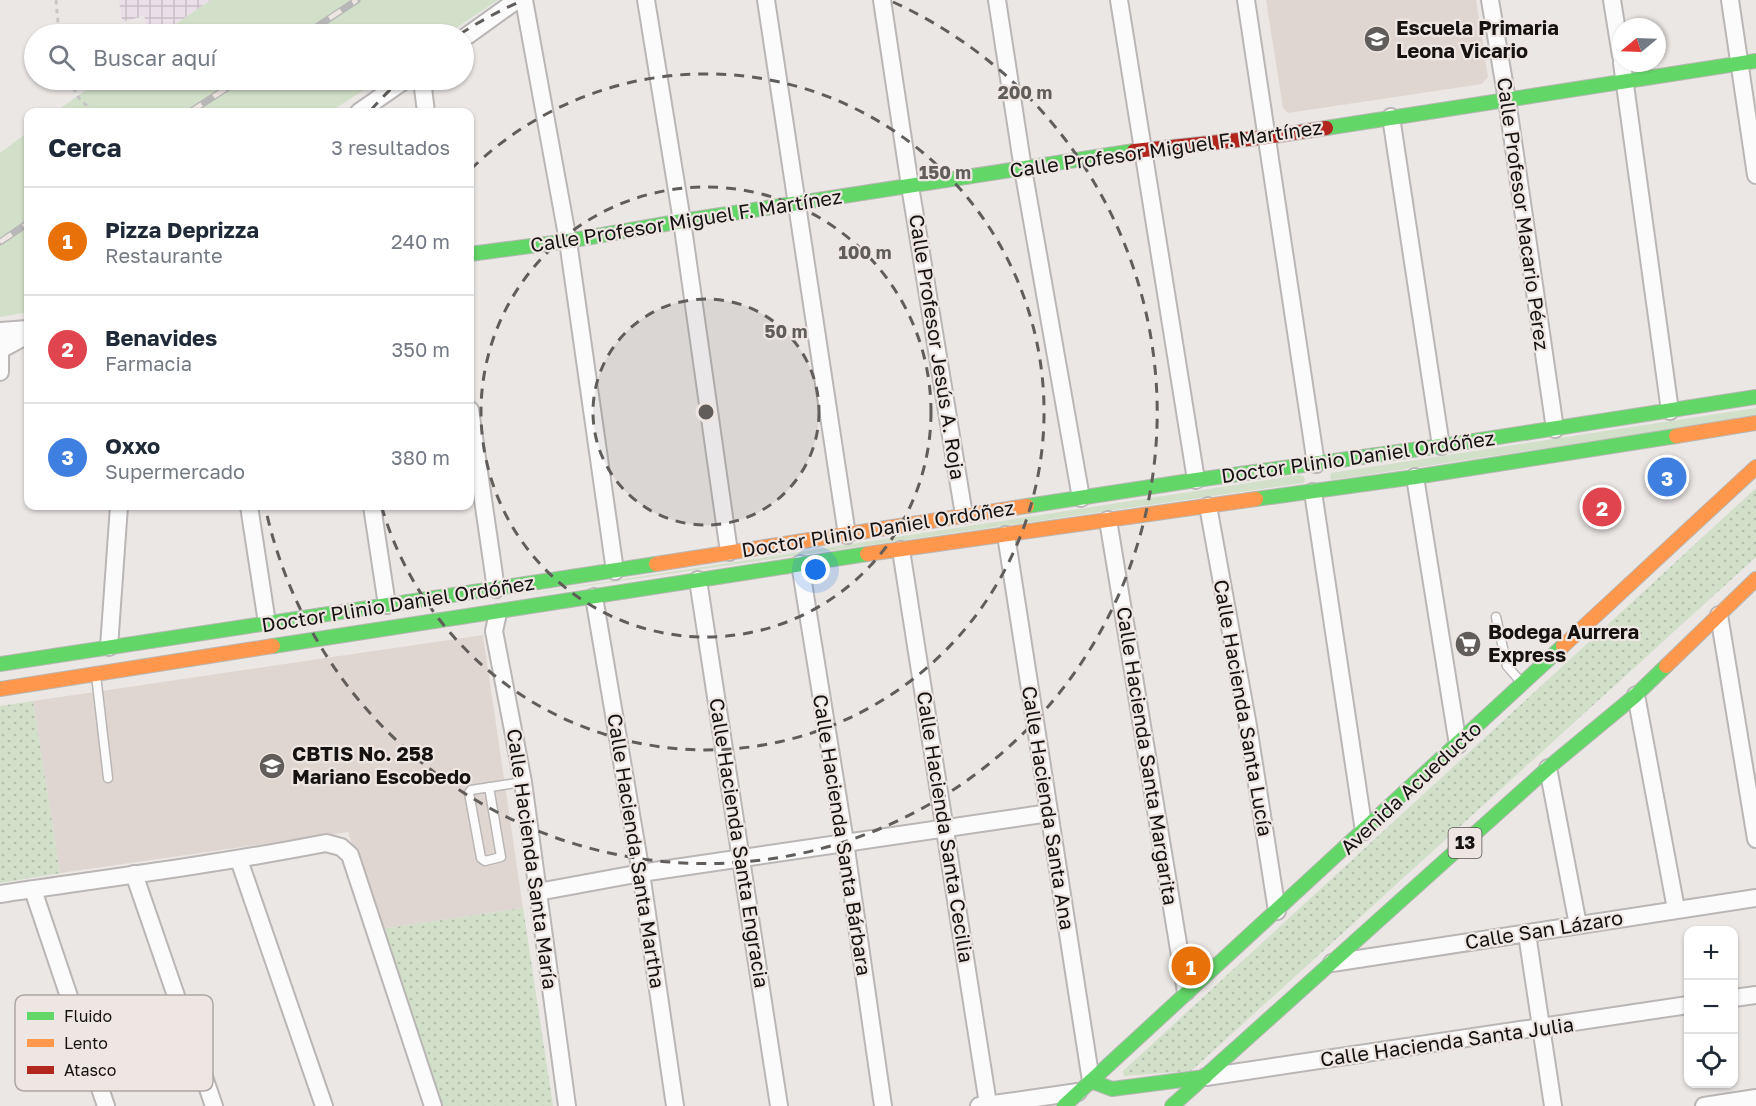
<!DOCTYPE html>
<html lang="es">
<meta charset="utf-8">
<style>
:root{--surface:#fff;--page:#f2f2f3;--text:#1f2937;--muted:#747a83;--line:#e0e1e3;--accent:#605d5b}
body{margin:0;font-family:"Golos Text",sans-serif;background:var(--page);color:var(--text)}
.controls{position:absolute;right:18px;bottom:18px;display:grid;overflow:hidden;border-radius:12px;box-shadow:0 2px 4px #0004}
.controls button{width:54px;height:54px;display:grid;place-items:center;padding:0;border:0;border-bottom:2px solid var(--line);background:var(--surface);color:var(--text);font:30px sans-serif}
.compass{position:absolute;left:1612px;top:18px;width:54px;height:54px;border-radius:50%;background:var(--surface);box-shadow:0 2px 4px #0004;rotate:251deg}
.you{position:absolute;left:816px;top:570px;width:21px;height:21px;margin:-15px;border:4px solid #fff;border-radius:50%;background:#1a73e8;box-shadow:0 0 0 9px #1a73e833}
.badge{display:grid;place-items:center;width:39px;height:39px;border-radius:50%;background:var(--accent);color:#fff;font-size:20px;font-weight:700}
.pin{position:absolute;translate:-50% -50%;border:3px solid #fff;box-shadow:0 2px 6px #0006}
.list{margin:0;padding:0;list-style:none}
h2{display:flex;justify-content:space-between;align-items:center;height:78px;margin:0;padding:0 24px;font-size:26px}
h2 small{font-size:20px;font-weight:400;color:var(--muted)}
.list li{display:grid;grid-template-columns:39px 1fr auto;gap:18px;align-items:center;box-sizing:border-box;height:108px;padding:0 24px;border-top:2px solid var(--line)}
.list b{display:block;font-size:22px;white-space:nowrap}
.list p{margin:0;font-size:20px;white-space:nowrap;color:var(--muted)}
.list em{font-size:20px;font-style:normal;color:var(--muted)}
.icon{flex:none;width:33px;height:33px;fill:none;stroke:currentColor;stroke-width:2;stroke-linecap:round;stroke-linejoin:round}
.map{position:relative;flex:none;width:1756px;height:1106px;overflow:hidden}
.search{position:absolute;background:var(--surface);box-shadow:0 2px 4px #0004;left:24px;top:24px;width:450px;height:66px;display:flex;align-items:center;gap:15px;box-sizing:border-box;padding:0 21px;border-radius:33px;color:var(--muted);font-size:22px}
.panel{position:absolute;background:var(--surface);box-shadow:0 2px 4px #0004;left:24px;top:108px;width:450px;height:402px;border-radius:12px}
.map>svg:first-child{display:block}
.built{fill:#dfd6d1}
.industrial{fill:url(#industrial-grid)}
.green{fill:#d2dfc9}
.park{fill:url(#park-dots)}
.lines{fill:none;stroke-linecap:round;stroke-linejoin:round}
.lane-casing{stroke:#b9b6b5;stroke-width:11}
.street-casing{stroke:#b9b6b5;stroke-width:20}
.fast-casing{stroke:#b9b6b5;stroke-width:16}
.slow-casing{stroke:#b9b6b5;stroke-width:16}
.jam-casing{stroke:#b9b6b5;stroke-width:16}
.path{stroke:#c8c6c5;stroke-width:3;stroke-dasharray:4.5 4.5;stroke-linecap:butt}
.lane{stroke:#fcfbfb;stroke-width:8}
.street{stroke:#fcfbfb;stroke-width:16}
.fast{stroke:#63d668;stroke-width:14}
.slow{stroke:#ff974d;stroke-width:14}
.jam{stroke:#b3261e;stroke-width:14}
.rail-casing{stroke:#b8b7b7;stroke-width:7}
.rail{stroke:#eee6e2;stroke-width:4.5;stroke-dasharray:14;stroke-linecap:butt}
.ring{fill:none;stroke:#605d5b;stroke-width:3;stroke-dasharray:10 8}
.labels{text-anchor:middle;stroke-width:4.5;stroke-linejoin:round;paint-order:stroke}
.shield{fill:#eee6e2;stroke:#565250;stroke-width:1.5}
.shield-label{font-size:18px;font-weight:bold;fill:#151211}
.poi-label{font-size:20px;font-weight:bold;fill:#151211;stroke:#eee6e2;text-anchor:start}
.street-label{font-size:20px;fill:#151211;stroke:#eee6e2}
.key{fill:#eee6e2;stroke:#ada6a3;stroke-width:1.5}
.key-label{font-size:16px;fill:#151211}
.centre{fill:#605d5b;stroke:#eee6e2;stroke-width:3}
.ring-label{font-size:18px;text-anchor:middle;font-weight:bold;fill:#605d5b;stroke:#eee6e2;stroke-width:4.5;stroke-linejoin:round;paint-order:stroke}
</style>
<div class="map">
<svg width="1756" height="1106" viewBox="0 0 1756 1106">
<defs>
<pattern id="industrial-grid" width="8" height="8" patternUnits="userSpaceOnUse" patternTransform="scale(1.5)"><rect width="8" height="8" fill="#e9dfe8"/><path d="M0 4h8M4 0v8" fill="none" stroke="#c7bec6"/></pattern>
<pattern id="park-dots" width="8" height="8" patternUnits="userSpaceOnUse" patternTransform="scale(1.5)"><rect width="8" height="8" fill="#d2dfc9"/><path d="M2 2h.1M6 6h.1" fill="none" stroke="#b3beac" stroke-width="1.8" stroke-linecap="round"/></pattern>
</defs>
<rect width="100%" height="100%" fill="#ebe7e5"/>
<g class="built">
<path d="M1266 0H1476L1488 77 1482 84 1288 113 1283 108Z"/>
<path d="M483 635 523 908 381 929 348 832 60 873 33 701Z"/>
</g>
<path class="industrial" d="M119 0H211L161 34H150L144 16 122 22Z"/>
<g class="green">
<path d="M211 0H498L447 34H161Z"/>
<path d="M100 80H379L330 112H55Z"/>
<path d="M28 132V312L0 317V153Z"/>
<path d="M1756 408V417L1332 480 1330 478 1331 473Z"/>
<path d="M1300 475 1304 477 1305 480 1303 483 501 598Z"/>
</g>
<g class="park">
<path d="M1756 488V557L1191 1071 1124 1076 1123 1071Z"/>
<path d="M33 701 60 873 0 883V706Z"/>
<path d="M523 908 553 1106H441L381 929Z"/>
</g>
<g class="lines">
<defs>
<g id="lane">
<path d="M1496 617 1507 666 1521 682"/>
<path d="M96 675 108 778"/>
<path d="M489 787 501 857 485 861 481 858 469 793 471 790 523 782"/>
</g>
<g id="street">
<path d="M524 0 568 241 615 571"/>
<path d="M646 0 682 221 729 552"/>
<path d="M766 0 847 535"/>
<path d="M882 0 910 186 964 515"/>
<path d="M997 0 1023 169 1081 498"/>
<path d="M1119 0 1196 480"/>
<path d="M1246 0 1316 464"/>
<path d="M1490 0 1507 100 1555 429"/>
<path d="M1612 0 1621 56"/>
<path d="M1730 0 1756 175"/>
<path d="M464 38 517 0"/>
<path d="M1622 63 1670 411"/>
<path d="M422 80 426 112"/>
<path d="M359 112 405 80"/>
<path d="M1391 117 1441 446"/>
<path d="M0 331 28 329"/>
<path d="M0 345V372"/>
<path d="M0 350 28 335"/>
<path d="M470 410 496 589"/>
<path d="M1415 477 1458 745"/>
<path d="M1313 492 1364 831"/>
<path d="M249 506 267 623"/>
<path d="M372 506 387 605"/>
<path d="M1208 506 1248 726 1277 911"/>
<path d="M1108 520 1186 992"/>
<path d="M1006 535 1091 1081"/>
<path d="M901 550 988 1104"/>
<path d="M800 564 845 842 883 1106"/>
<path d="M698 580 779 1106"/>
<path d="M594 597 641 873 675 1106"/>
<path d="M498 613 494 631 523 782 567 1106"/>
<path d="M1719 615 1756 839"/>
<path d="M109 647 119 506"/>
<path d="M1636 695 1676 909"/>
<path d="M1548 768 1578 925"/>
<path d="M239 860 324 1106"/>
<path d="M134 874 214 1106"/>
<path d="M33 890 106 1106"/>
<path d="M538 892 641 873 1049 813"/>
<path d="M0 894C109 878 218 864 326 843L341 847 350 855 433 1106"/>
<path d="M1527 934 1553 1106"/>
<path d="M1332 963 1756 898"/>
<path d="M1734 998 1756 995"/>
<path d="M1206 1077 1688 1005"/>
<path d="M979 1106 1078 1092"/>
<path d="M1704 1106 1756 1098"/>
</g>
<g id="fast">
<path d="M1326 128 1756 61"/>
<path d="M470 254 568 241 682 221 1134 151"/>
<path d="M1256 499 1415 477 1676 436"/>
<path d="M1027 506 1196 480 1441 446 1756 397"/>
<path d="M273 646 867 554"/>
<path d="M0 664 656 564"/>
<path d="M1091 1081 1112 1089 1205 1077"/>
<path d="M1064 1106 1563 646"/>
<path d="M1172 1106 1548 768 1636 695 1666 666"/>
</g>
<g id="slow">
<path d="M1676 436 1756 423"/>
<path d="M867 554 1256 499"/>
<path d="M656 564 1027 506"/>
<path d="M1563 646 1756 467"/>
<path d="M1666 666 1756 579"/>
<path d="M0 689 273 646"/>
</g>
<path id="jam" d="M1134 151 1267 137 1326 128"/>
</defs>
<use href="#lane" class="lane-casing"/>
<use href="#street" class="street-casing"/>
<use href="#fast" class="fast-casing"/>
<use href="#slow" class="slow-casing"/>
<use href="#jam" class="jam-casing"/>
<g class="path">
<path d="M56 0 59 34"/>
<path d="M69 80 79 98 93 112"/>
</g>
<use href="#lane" class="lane"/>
<use href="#street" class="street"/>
<use href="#fast" class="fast"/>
<use href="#slow" class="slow"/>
<use href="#jam" class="jam"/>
<defs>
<g id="rail">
<path d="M306 34 357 0"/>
<path d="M190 112 239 80"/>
<path d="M0 242 28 223"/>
</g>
</defs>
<use href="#rail" class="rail-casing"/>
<use href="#rail" class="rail"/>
</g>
<circle cx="706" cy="412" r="113" fill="#605d5b" fill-opacity=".12"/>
<g class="ring">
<circle cx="706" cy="412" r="113"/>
<circle cx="706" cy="412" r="225"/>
<path d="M471 169A338 338 0 1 1 382 508"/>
<path d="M371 110A451 451 0 0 1 398 82M460 34A451 451 0 0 1 519 2M893 2A451 451 0 1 1 265 506"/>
</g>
<defs>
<symbol id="school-disc" viewBox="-11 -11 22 22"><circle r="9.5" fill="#605d5b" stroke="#eee6e2"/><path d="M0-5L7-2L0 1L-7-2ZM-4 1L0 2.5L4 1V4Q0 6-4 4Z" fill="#fff"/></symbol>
<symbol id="supermarket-disc" viewBox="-11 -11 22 22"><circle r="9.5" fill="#605d5b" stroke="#eee6e2"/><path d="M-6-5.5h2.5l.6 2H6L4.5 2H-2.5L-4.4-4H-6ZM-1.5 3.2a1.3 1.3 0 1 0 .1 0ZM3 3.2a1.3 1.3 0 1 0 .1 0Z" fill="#fff"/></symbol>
<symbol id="university-disc" viewBox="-11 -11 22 22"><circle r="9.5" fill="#605d5b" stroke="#eee6e2"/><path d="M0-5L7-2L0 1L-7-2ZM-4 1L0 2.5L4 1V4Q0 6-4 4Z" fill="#fff"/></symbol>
</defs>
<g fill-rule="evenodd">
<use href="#school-disc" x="1362" y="24" width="30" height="30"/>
<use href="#supermarket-disc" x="1453" y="629" width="30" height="30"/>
<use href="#university-disc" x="257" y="751" width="30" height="30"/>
</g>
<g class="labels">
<rect class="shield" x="1448.5" y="828" width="33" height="30" rx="4.5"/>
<g class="shield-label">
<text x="1465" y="849">13</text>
</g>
<g class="poi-label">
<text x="1396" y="35">Escuela Primaria<tspan x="1396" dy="23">Leona Vicario</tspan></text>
<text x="1488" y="639">Bodega Aurrera<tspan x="1488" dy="23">Express</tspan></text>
<text x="292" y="761">CBTIS No. 258<tspan x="292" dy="23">Mariano Escobedo</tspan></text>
</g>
<g class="street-label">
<text transform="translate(1166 149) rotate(-8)" y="7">Calle Profesor Miguel F. Martínez</text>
<text transform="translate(1523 214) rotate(82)" y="7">Calle Profesor Macario Pérez</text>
<text transform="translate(686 221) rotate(-9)" y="7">Calle Profesor Miguel F. Martínez</text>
<text transform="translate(937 347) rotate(81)" y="7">Calle Profesor Jesús A. Roja</text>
<text transform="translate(1358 457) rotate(-8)" y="7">Doctor Plinio Daniel Ordóñez</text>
<text transform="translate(878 529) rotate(-9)" y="7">Doctor Plinio Daniel Ordóñez</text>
<text transform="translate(398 604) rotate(-9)" y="7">Doctor Plinio Daniel Ordóñez</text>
<text transform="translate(1243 708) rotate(80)" y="7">Calle Hacienda Santa Lucía</text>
<text transform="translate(1147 756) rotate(81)" y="7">Calle Hacienda Santa Margarita</text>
<text transform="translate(1411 788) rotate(-43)" y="7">Avenida Acueducto</text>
<text transform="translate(1048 808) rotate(81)" y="7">Calle Hacienda Santa Ana</text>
<text transform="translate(945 827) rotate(81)" y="7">Calle Hacienda Santa Cecilia</text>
<text transform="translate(842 835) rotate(81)" y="7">Calle Hacienda Santa Bárbara</text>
<text transform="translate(739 843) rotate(81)" y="7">Calle Hacienda Santa Engracia</text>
<text transform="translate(636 851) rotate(81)" y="7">Calle Hacienda Santa Martha</text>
<text transform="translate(532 859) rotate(82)" y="7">Calle Hacienda Santa María</text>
<text transform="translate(1544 930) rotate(-9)" y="7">Calle San Lázaro</text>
<text transform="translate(1447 1042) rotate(-8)" y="7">Calle Hacienda Santa Julia</text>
</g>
</g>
<rect x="15" y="995" width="198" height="96" rx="9" class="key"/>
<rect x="27" y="1012" width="27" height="8" fill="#63d668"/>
<rect x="27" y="1039" width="27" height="8" fill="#ff974d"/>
<rect x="27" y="1066" width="27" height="8" fill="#b3261e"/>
<g class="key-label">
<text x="64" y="1022">Fluido</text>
<text x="64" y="1049">Lento</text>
<text x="64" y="1076">Atasco</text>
</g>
<circle cx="706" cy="412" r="9" class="centre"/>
<g class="ring-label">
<text x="1025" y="99">200 m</text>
<text x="945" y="179">150 m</text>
<text x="865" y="259">100 m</text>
<text x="786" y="338">50 m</text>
</g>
</svg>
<div class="controls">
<button>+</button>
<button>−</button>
<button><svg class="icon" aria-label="locate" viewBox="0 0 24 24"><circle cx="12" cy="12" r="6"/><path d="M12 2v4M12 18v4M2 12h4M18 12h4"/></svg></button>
</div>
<svg class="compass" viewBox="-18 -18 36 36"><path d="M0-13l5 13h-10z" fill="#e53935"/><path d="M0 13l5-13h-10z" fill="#747a83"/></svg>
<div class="you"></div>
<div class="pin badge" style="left:1191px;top:966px;background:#e8710a">1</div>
<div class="pin badge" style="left:1602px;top:507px;background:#e0444e">2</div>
<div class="pin badge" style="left:1667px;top:477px;background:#3f7fe0">3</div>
<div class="search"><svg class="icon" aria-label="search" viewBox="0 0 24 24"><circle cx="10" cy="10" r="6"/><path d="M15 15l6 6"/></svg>Buscar aquí</div>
<section class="panel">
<h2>Cerca<small>3 resultados</small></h2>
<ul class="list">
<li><span class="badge" style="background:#e8710a">1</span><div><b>Pizza Deprizza</b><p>Restaurante</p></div><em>240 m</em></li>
<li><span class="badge" style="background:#e0444e">2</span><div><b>Benavides</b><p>Farmacia</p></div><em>350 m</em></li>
<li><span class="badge" style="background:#3f7fe0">3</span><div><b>Oxxo</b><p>Supermercado</p></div><em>380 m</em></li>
</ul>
</section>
</div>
